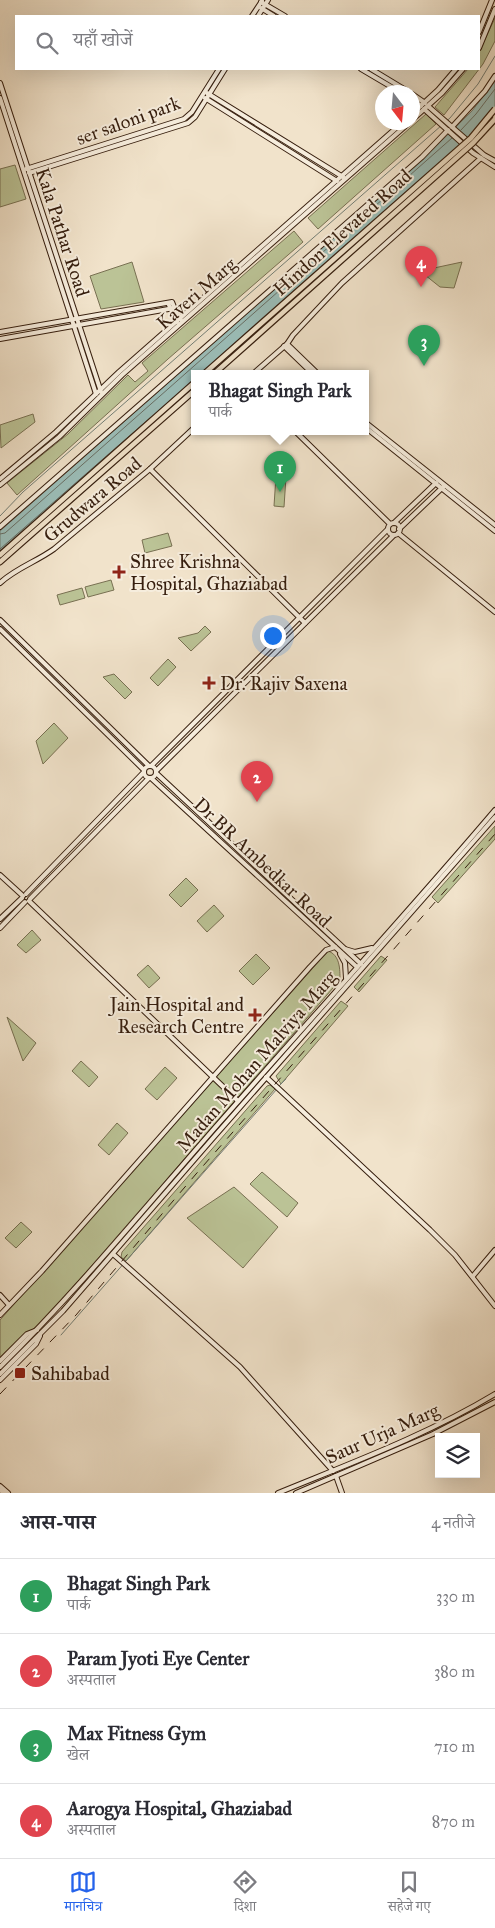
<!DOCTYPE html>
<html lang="hi">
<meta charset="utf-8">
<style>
:root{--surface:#fff;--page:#f7f7f7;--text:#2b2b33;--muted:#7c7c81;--line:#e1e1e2;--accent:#2563eb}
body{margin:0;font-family:"IM FELL Great Primer","Noto Serif Devanagari",serif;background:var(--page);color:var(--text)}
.controls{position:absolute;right:15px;bottom:15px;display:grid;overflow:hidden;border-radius:0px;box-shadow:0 5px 20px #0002}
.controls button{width:45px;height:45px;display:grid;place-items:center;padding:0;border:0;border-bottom:1px solid var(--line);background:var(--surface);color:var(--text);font:25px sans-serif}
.compass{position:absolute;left:375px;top:85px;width:45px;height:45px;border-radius:50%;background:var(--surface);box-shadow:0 5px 20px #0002;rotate:164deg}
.you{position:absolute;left:272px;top:635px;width:18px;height:18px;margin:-12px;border:4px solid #fff;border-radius:50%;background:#1a73e8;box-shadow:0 0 0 8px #1a73e833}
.badge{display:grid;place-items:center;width:32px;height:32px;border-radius:50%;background:var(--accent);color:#fff;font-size:16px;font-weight:700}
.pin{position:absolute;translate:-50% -41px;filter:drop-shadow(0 1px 2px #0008)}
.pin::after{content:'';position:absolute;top:26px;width:18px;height:15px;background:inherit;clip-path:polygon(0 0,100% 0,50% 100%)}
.popup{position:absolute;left:191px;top:370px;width:178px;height:65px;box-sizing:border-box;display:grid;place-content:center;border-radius:0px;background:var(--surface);filter:drop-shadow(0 1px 4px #0005);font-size:16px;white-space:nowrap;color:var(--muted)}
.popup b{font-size:19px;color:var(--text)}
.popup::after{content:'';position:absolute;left:50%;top:100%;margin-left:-10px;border:10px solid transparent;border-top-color:var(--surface)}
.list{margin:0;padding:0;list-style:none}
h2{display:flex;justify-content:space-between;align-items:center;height:65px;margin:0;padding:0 20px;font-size:21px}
h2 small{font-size:16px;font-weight:400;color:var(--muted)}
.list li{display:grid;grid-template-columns:32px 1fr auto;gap:15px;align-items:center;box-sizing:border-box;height:75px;padding:0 20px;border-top:1px solid var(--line)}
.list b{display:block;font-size:19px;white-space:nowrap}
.list p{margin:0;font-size:16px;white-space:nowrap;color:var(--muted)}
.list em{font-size:16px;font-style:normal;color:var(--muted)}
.icon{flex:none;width:28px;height:28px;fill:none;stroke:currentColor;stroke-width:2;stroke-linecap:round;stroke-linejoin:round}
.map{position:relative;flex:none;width:495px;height:1493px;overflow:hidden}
.search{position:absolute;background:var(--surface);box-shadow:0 5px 20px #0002;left:15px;right:15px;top:15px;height:55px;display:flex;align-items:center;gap:12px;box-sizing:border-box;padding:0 18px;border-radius:0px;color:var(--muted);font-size:19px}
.sheet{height:365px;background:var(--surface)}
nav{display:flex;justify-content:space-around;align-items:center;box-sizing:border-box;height:70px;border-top:1px solid var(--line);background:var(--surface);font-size:14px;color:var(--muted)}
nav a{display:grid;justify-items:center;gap:2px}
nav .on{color:var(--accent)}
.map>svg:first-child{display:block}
.green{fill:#bbc396;stroke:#787052}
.water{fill:#9bbeb9;stroke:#737e75}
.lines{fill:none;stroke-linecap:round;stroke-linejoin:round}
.shore{stroke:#686e64;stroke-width:1}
.stream{stroke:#737e75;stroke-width:1}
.secondary-casing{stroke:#361e0e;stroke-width:6}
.highway-casing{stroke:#361e0e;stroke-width:7}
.secondary{stroke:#f6eddd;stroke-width:4}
.highway{stroke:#f1e3cb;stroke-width:4.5}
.rail{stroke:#361e0e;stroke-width:1;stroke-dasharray:9 9;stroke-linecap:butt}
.highway-bridge-casing{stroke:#361e0e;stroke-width:7;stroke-linecap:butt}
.highway-bridge{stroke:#f1e3cb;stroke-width:4.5}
.poi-dot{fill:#8f2418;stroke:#f6eddd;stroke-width:2}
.labels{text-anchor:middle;stroke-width:4;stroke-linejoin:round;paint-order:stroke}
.street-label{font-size:19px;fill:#361e0e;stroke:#f6eddd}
.poi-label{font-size:19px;fill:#361e0e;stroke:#f6eddd;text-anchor:start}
</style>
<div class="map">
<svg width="495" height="1493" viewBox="0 0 495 1493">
<rect width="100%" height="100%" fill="#f1e3cb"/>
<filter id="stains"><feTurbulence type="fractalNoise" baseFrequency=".004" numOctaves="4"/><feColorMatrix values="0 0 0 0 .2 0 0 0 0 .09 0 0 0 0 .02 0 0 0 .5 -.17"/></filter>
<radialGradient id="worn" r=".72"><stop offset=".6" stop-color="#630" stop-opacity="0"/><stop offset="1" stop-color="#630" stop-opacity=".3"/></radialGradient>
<g class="green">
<path d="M495 18V41L483 64 444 115 435 107 468 69H479V52Z"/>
<path d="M426 114 436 124 318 229 308 218Z"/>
<path d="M15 165 26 199 0 207V169Z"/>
<path d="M294 231 303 242 168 359 17 495 7 483 68 434 128 375 135 382 148 371 142 363Z"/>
<path d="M132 262 144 302 101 309 90 276Z"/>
<path d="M462 262 454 288 440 287 420 271Z"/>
<path d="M33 414 35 422 1 448 0 425Z"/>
<path d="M276 476 286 477 284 507 274 506Z"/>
<path d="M168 533 172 546 145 553 142 540Z"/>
<path d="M111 580 114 590 88 597 85 587Z"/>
<path d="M82 588 85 598 60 605 57 595Z"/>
<path d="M205 626 211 632 191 651 178 638 198 633Z"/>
<path d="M168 659 176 667 158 686 150 678Z"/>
<path d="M114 674 132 692 125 699 103 677Z"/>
<path d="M54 723 68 738 43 764 36 741Z"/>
<path d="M495 826V839L438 903 432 897Z"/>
<path d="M186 878 198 890 181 907 169 895Z"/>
<path d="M214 905 224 916 207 932 197 921Z"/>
<path d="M32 930 41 940 26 953 17 945Z"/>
<path d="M328 951C340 955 340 969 340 980L53 1310 0 1363V1320Z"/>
<path d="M256 954 270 968 253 985 239 971Z"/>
<path d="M381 956 387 960 359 992 354 987Z"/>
<path d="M148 965 160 978 149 988 137 975Z"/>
<path d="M341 1001 348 1006 281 1084 276 1076Z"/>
<path d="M7 1017 36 1043 23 1061Z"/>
<path d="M81 1061 98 1077 89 1087 72 1071Z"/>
<path d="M165 1067 177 1078 157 1100 145 1089Z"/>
<path d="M270 1085 275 1089 126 1261 121 1257 122 1252 267 1086Z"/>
<path d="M117 1123 128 1133 109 1155 98 1145Z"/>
<path d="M262 1172 298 1203 287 1217 250 1184Z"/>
<path d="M234 1187 278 1227 243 1268 187 1218Z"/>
<path d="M21 1222 32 1232 16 1248 5 1238Z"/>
</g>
<path class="water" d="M495 81V111L479 134 439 171 208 373H195V385L0 555V531L432 150 472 111Z"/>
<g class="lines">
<g class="shore">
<path d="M461 130 476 114 495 89"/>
<path d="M0 534 5 533 452 138"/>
<path d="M0 549 151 417"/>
</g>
<g class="stream">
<path d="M0 516 23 492 450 118 478 84 495 56"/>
<path d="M279 1086 286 1079"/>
<path d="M61 1335 277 1089"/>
</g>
<defs>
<g id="secondary">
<path d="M261 2 285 16"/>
<path d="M261 8 274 16"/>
<path d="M252 16 262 1"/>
<path d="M258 16 268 0"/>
<path d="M479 32 492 0"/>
<path d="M479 48 495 9"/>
<path d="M361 69 400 92"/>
<path d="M371 69 409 92"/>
<path d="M0 83 101 392"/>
<path d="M207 93 343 177"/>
<path d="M412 94 425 103"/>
<path d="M0 98 96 394"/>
<path d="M205 98 337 181"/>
<path d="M412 100 421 106"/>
<path d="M428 106 484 155 495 161"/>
<path d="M424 109 473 153 495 167"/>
<path d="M412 114 438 90 456 69"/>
<path d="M412 120 442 93 463 69"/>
<path d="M452 127 485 91 495 76"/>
<path d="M26 169 184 119 192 112 219 69"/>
<path d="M29 173 188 123 195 117 225 69"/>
<path d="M168 303 177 322"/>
<path d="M0 332 172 302 177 314 181 320"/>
<path d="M0 339 174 308"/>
<path d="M287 344 317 373"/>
<path d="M284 346 312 373"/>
<path d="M254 373 287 344 293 335 342 283 481 158"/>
<path d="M365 422 495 525"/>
<path d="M365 427 495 531"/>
<path d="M295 431 390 524"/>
<path d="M150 469 305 623"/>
<path d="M0 479 56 432 119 372 403 122"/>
<path d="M0 485 59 437 122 375 410 122"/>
<path d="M394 523 436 483"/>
<circle cx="394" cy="529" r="6"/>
<path d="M0 527 422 157 448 130"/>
<path d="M399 529 444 486"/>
<path d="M398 533 495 612"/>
<path d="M0 583C16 568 36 562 54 549L150 469 195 427"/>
<path d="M0 620 149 766"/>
<path d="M0 629 144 770"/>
<path d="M151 766 388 529"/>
<circle cx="150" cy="772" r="6"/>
<path d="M156 771 394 535"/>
<path d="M156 773 361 964"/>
<path d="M151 778 357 967"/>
<path d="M0 875 23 896"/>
<path d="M26 894 144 772"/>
<path d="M30 899 149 778"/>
<path d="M29 901 238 1101"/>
<path d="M0 919 22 898"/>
<path d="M0 928 25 902"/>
<path d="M345 949 355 952 372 948"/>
<path d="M340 954 345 963 346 978"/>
<path d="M266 1077 430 1230 455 1255 495 1306"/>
<path d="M113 1254 240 1367 333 1471"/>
<path d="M473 1276 495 1250"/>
<path d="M0 1295 9 1305"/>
<path d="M0 1315 42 1271 310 967 326 950 335 947"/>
<path d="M0 1361 27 1334 37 1330"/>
<path d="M0 1367C78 1290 147 1205 220 1122 311 1018 405 916 495 810"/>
<path d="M0 1374 63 1311 213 1138 495 817"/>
<path d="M0 1380 36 1344 40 1336"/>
<path d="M336 1476 342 1493"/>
<path d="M0 1486 8 1493"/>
<path d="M0 1490 4 1493"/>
<path d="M278 1493C351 1463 427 1435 495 1394"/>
<path d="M296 1493 433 1434 495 1402"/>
</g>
<g id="highway">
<path d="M0 555 195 382"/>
<path d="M0 562 195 390"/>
</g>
</defs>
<use href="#secondary" class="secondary-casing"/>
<use href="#highway" class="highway-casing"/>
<use href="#secondary" class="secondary"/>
<use href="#highway" class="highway"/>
<path class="rail" d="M0 1394 76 1315 196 1174 495 834"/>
<defs>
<g id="highway-bridge">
<path d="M205 373 471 138 495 109"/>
<path d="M215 373 473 143 495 119"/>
</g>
</defs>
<use href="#highway-bridge" class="highway-bridge-casing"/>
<use href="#highway-bridge" class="highway-bridge"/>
</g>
<g class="poi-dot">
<path d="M116.5 564.5h5v5h5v5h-5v5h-5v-5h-5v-5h5z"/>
<path d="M206.5 675.5h5v5h5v5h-5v5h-5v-5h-5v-5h5z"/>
<path d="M252.5 1007.5h5v5h5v5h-5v5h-5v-5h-5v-5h5z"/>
<rect x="14" y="1367" width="12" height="12" rx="2.5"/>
</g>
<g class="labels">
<g class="street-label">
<text transform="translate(128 120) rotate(-20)" y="7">ser saloni park</text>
<text transform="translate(63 232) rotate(72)" y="7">Kala Pathar Road</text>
<text transform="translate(342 232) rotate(-42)" y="7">Hindon Elevated Road</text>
<text transform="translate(196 293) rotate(-41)" y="7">Kaveri Marg</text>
<text transform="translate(92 499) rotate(-40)" y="7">Grudwara Road</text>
<text transform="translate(263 862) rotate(43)" y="7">Dr BR Ambedkar Road</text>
<text transform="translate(256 1061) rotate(-49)" y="7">Madan Mohan Malviya Marg</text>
<text transform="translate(382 1433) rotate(-24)" y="7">Saur Urja Marg</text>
</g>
<g class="poi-label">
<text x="130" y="568">Shree Krishna<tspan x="130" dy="22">Hospital, Ghaziabad</tspan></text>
<text x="220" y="690">Dr. Rajiv Saxena</text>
<text x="244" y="1011" text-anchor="end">Jain Hospital and<tspan x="244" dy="22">Research Centre</tspan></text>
<text x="31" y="1380">Sahibabad</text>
</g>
</g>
<rect width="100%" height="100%" filter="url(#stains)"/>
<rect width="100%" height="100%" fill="url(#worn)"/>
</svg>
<div class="controls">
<button><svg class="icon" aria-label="layers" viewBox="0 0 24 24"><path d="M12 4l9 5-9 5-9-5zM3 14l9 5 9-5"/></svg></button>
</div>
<svg class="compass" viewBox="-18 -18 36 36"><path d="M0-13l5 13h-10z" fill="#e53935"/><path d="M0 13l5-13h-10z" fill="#7c7c81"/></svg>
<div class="you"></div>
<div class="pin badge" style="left:280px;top:492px;background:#2e9e5b">1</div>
<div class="popup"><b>Bhagat Singh Park</b>पार्क</div>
<div class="pin badge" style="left:257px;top:802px;background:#e0444e">2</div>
<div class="pin badge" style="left:424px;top:366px;background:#2e9e5b">3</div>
<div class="pin badge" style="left:421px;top:287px;background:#e0444e">4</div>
<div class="search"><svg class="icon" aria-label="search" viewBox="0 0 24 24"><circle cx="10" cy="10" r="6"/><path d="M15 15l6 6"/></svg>यहाँ खोजें</div>
</div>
<section class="sheet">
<h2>आस-पास<small>4 नतीजे</small></h2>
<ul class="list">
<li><span class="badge" style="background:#2e9e5b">1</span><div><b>Bhagat Singh Park</b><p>पार्क</p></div><em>330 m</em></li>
<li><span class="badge" style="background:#e0444e">2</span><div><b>Param Jyoti Eye Center</b><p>अस्पताल</p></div><em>380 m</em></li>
<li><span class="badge" style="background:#2e9e5b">3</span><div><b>Max Fitness Gym</b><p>खेल</p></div><em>710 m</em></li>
<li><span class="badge" style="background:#e0444e">4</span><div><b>Aarogya Hospital, Ghaziabad</b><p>अस्पताल</p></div><em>870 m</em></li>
</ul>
</section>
<nav>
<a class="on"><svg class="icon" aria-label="map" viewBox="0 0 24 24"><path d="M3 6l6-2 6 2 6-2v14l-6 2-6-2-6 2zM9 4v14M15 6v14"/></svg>मानचित्र</a>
<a><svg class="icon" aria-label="directions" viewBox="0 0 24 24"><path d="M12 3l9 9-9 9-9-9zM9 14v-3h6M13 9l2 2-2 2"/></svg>दिशा</a>
<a><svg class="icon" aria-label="saved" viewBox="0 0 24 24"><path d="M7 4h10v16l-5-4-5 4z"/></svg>सहेजे गए</a>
</nav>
